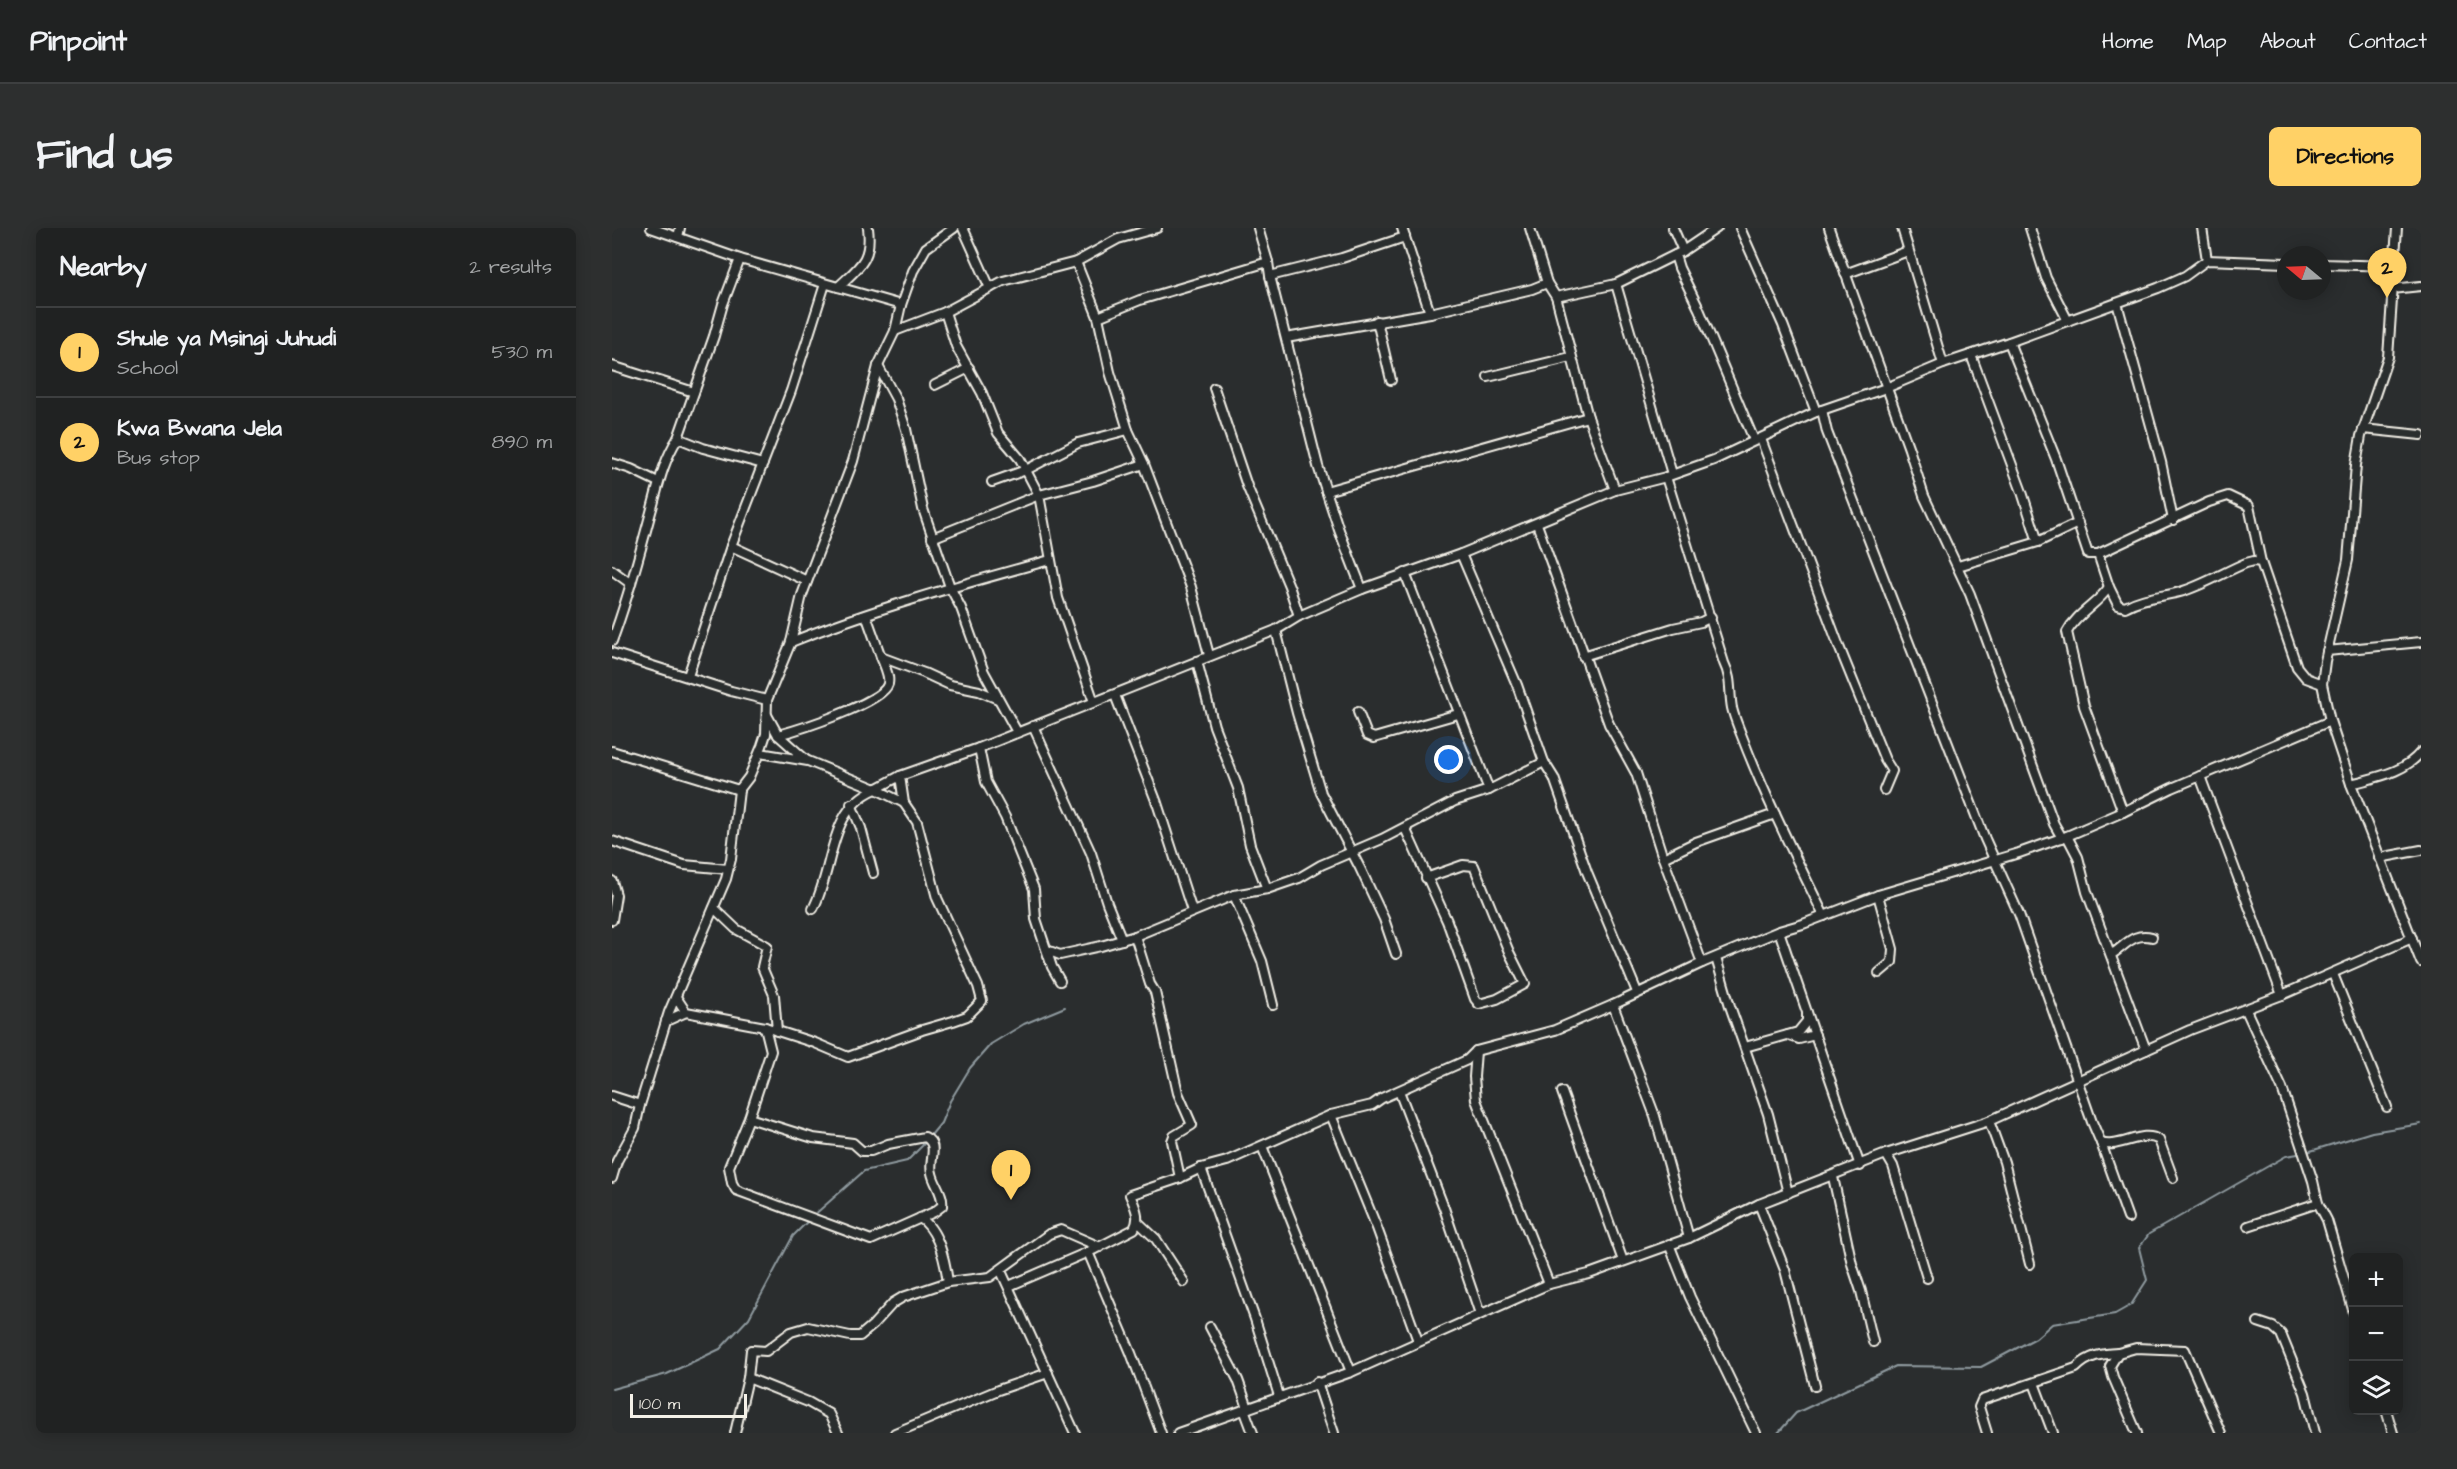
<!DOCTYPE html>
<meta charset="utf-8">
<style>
:root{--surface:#202222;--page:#2d2f2f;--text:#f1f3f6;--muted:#a2a4a5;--line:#3d3f40;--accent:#ffd166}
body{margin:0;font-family:"Architects Daughter",sans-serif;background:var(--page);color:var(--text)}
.controls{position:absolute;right:18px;bottom:18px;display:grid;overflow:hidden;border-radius:9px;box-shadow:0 3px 15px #0003}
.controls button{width:54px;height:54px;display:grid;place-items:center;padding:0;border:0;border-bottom:2px solid var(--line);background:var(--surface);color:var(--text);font:30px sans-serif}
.compass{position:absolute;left:1665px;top:18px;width:54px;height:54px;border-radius:50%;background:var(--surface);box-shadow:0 3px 15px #0003;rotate:289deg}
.scale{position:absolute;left:18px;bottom:15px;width:117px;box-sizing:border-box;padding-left:6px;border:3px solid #f4f1e8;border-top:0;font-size:16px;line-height:21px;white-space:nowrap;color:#f4f1e8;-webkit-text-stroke:4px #2a2d2e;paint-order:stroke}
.you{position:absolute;left:837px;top:532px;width:21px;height:21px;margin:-15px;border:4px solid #fff;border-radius:50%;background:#1a73e8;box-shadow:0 0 0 9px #1a73e833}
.badge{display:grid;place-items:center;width:39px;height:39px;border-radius:50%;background:var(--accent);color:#111;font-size:20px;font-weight:700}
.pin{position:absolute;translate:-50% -50px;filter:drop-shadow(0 2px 3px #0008)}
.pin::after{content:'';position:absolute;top:32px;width:21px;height:18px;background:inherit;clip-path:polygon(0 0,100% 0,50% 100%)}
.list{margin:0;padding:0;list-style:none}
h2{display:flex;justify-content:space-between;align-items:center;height:78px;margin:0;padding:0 24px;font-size:26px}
h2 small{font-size:20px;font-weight:400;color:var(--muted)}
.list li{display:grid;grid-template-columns:39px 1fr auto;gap:18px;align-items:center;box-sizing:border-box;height:90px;padding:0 24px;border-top:2px solid var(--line)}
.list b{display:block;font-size:22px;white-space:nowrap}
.list p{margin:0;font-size:20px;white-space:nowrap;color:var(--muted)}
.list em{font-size:20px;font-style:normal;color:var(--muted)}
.icon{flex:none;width:33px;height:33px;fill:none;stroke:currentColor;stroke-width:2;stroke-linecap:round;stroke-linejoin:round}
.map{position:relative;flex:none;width:1809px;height:1205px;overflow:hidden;border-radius:9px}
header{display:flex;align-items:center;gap:36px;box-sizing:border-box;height:84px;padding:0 30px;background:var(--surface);border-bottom:2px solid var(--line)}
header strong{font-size:28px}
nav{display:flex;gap:33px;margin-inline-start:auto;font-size:21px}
.intro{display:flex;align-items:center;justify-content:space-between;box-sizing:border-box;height:144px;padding:0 36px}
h1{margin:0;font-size:42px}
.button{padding:15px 27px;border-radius:9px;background:var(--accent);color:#111;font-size:21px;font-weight:700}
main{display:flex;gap:36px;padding:0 36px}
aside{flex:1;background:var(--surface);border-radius:9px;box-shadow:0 3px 15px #0003}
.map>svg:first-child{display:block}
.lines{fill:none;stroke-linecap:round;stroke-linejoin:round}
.stream{stroke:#8f9a9f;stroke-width:2}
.street-casing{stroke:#f4f1e8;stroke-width:12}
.street{stroke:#2a2d2e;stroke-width:8}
</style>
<header>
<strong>Pinpoint</strong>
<nav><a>Home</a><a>Map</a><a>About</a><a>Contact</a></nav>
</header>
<div class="intro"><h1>Find us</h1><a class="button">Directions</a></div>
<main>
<aside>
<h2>Nearby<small>2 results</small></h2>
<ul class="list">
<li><span class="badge">1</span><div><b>Shule ya Msingi Juhudi</b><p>School</p></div><em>530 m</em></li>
<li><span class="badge">2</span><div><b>Kwa Bwana Jela</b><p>Bus stop</p></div><em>890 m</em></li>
</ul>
</aside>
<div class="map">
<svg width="1809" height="1205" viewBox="0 0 1809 1205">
<rect width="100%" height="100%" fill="#2a2d2e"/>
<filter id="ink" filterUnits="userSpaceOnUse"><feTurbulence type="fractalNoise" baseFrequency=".0167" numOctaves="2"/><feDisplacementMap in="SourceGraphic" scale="12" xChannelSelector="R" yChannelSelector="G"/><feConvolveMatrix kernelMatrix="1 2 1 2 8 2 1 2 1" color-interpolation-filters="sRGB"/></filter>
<g filter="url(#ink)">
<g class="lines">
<g class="stream">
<path d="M201 988 252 943 295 933 310 918 329 895 338 873 358 840 379 816 412 796 453 779"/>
<path d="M0 1161 55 1146 108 1121 137 1090 181 1008 197 992"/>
<path d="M1166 1205 1184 1185 1284 1138 1369 1139 1424 1110 1440 1096 1503 1086 1519 1077 1535 1052 1527 1020 1537 1006 1674 928 1692 925 1760 904 1809 896"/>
</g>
<defs>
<g id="street">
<path d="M39 0 128 31 289 77"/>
<path d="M351 0 378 60"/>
<path d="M646 0 656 34 658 48 706 238 727 302 750 361"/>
<path d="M790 0 818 85"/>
<path d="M918 0 935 55 944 69 976 189 1003 262"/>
<path d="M1061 0 1071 23"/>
<path d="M1128 0 1171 97 1204 184"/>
<path d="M1217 0 1297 221 1312 268 1358 366 1442 596 1450 610"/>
<path d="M1290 0 1331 136"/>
<path d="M1418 0 1434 50 1456 93"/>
<path d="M1590 0 1595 32"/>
<path d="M1785 0 1776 129 1749 208 1744 237 1736 332 1713 433 1710 456 1718 493 1739 556 1809 734"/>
<path d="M66 9 68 0"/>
<path d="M1063 27 1067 40 1087 81 1142 212"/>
<path d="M464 34 486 89 498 144 516 202 532 236 579 359 597 427"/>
<path d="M1710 36 1781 38"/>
<path d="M1233 46 1296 23"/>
<path d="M658 48 730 30 793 9"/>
<path d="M1004 56 1060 246"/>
<path d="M226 59C248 38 260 32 256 0"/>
<path d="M1780 61 1809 58"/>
<path d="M944 69 1004 56 1071 23 1105 0"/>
<path d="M1505 75 1549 234 1561 292"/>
<path d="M333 84 344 118 370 165 386 205 408 231 427 267 446 370 482 474"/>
<path d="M486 89 528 72 656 34"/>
<path d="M765 93 779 152"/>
<path d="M283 103 333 84 391 53 464 34 506 11 545 0"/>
<path d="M674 110 818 85 920 61 935 55"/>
<path d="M1397 114 1444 231 1476 326H1486L1597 274 1616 268 1637 278 1649 334"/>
<path d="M1359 127 1410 264 1426 314"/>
<path d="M0 138 82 164"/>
<path d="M266 138 284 171 294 201 311 281 338 359 349 380 372 444 405 504"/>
<path d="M876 149 959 129"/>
<path d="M323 157 357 140"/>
<path d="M602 160 635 258 677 358 687 388"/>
<path d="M1210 182 1215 204 1373 611 1407 686 1480 894 1489 915C1509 921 1530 901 1547 912L1561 950"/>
<path d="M1751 201 1809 207"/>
<path d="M66 210 91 220 151 236"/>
<path d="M1149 211 1228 421 1273 532 1280 543 1272 562"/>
<path d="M0 235 19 241 46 254"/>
<path d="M1054 249 1112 435C1120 451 1117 464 1120 480 1122 489 1126 498 1129 506 1153 569 1183 628 1212 688"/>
<path d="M380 254 414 242 466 215 516 202"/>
<path d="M714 263 976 189"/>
<path d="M925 296 997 496 1024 545 1051 630 1090 735"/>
<path d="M320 310 427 267 481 253 532 236"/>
<path d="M119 318 195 353"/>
<path d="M849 326 905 457 932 534 942 550 975 644 1025 764"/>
<path d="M1486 326 1497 359 1506 377 1513 379C1531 369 1549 369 1568 364 1592 357 1612 344 1634 335L1642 333 1649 334 1685 439 1694 450 1710 456"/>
<path d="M1346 338 1426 314 1466 295"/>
<path d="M0 342 19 356"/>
<path d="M793 345 877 562"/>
<path d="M1497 359C1486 376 1465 385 1455 404L1472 478 1511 584"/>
<path d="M254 387 269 429 312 445 338 457 367 463 386 471"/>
<path d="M664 402 685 485 709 565 748 640 772 691 784 726"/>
<path d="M0 413C16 371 27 328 39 284 46 259 51 233 66 210L102 108 111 76 128 31"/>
<path d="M179 414C263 380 351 356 438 332"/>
<path d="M1715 423 1809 414"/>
<path d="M0 425 119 463 155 472"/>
<path d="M971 428 1061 400 1089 394 1099 389"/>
<path d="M585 433 602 498 626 560 638 617 655 661"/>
<path d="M76 448 119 318 179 163 213 56"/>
<path d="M503 467 545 575 580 683"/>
<path d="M746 484 755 507 762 510 846 486"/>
<path d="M155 487 166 507 194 532"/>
<path d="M421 498 479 625 495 675 510 712"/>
<path d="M166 507C185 502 271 475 276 456 278 448 272 437 269 429"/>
<path d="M367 520 374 554 393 589 422 661 424 691 440 739 448 753"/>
<path d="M0 523 127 562 137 549 150 518 154 506 155 472 179 414 190 367 241 233 266 138 283 103 289 77 301 43 314 20 342 0"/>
<path d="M148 525 196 533 264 561 288 548 367 520 664 402 687 388 750 361 849 326 1003 262 1054 249 1102 232 1204 184 1274 160 1331 136 1397 114 1546 60 1573 48 1595 32 1674 35"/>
<path d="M1588 548 1670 767"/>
<path d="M1739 556C1764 549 1792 545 1809 524"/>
<path d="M239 576 249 600 261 645"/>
<path d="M793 600 835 693 863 771 867 776 885 771 913 756 897 724 862 638 851 637 814 650"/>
<path d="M1455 608 1466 629 1475 664 1534 822"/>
<path d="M0 613 72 637 116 641"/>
<path d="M1051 630 1084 614 1163 586"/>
<path d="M1767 630 1809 622"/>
<path d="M0 653 4 667 0 692"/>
<path d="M622 667 650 733 661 777"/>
<path d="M1266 667 1281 721 1280 734 1267 745"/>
<path d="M102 680 124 701 155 718 150 739 162 767 165 803"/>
<path d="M201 681C223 640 215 581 264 561L292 575"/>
<path d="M1167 703 1248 938"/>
<path d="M523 708 538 756 543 764 566 865 580 897 562 908 560 913 568 950"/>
<path d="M435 722 448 727 489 718 523 708 622 667 655 661 687 650 709 637 770 611 843 573 877 562 932 534"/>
<path d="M1500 726C1514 717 1522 704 1540 709"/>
<path d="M1104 730 1118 778 1156 886 1176 965"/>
<path d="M1721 746 1775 879"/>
<path d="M64 769 74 784 153 799 203 815 236 829 310 802 341 793 355 788 370 773 366 758 325 670 305 594 292 575 288 548"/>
<path d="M1001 777 1043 888 1077 1010"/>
<path d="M1634 782 1670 860 1701 953 1706 975 1715 992 1742 1085"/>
<path d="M54 793 74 784"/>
<path d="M1176 807 1187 811 1203 807"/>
<path d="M1133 819 1186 804 1195 793V785"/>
<path d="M864 823 862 849 864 872 937 1056"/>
<path d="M787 863 832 980 868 1086"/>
<path d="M950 864 1011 1033"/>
<path d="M0 868 28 877"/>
<path d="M719 887 765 1000 806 1113"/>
<path d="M137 890 201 910 241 915 250 923H259L276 916 313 909C328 917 316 933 320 945 322 956 332 966 330 978L322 984 259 1012 124 962 120 955 117 939 137 890 159 823 153 799"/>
<path d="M1377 893 1392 934 1418 1036"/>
<path d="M1489 915 1516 990"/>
<path d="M650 918 739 1144"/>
<path d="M1274 926 1281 938 1315 1050"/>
<path d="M589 940 643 1091 667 1168"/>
<path d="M1221 949 1240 1036 1249 1063 1261 1114"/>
<path d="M0 950 5 933 23 900 28 877 57 784 114 651 119 631 127 562"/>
<path d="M1147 976 1173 1042 1203 1158"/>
<path d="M308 990C327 1002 333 1033 336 1054"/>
<path d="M526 994 544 1011 572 1054"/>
<path d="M1636 998 1706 975"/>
<path d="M1057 1016 1078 1069 1144 1205"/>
<path d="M476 1024 519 1125 549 1205"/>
<path d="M389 1043 463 1205"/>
<path d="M397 1058 483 1021 522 1001C529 989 523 979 518 967L568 950 589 940 615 933 719 887 760 877 770 870 855 832 864 823 943 802 1001 777 1090 735 1167 703 1191 696 1266 667 1407 625 1455 608 1511 584 1560 560 1718 493"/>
<path d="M1646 1094 1661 1099 1669 1106 1693 1165 1703 1205"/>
<path d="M598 1099 626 1152 636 1180"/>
<path d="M136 1150 196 1174 217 1186 226 1205"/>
<path d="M705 1154 722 1205"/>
<path d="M1422 1155 1441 1205"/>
<path d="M632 1181 641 1205"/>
<path d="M1774 1182 1781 1205"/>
<path d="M123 1205 136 1150 139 1122 154 1123 179 1104 196 1099 238 1108H248L261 1097 281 1075 291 1069 336 1054 378 1049 437 1006 449 1002 488 1019"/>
<path d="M283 1205 386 1162 436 1145"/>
<path d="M566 1205 739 1144 937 1056 977 1046 1077 1010 1147 976 1274 926 1377 893 1578 802 1670 767 1800 710"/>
<path d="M1375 1205 1367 1179 1370 1172 1464 1140C1477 1127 1489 1126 1506 1125"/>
<path d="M1525 1205 1501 1149 1498 1138 1506 1125 1524 1120 1573 1122 1609 1205"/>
</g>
</defs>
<use href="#street" class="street-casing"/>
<use href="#street" class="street"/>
</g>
</g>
</svg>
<div class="controls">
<button>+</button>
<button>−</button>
<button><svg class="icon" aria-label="layers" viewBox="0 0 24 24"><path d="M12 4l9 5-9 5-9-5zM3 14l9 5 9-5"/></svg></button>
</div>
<svg class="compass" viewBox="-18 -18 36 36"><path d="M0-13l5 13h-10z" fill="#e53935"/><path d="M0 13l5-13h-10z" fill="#a2a4a5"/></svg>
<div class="scale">100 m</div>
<div class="you"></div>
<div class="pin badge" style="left:399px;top:972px">1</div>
<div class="pin badge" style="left:1775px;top:70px">2</div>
</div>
</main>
